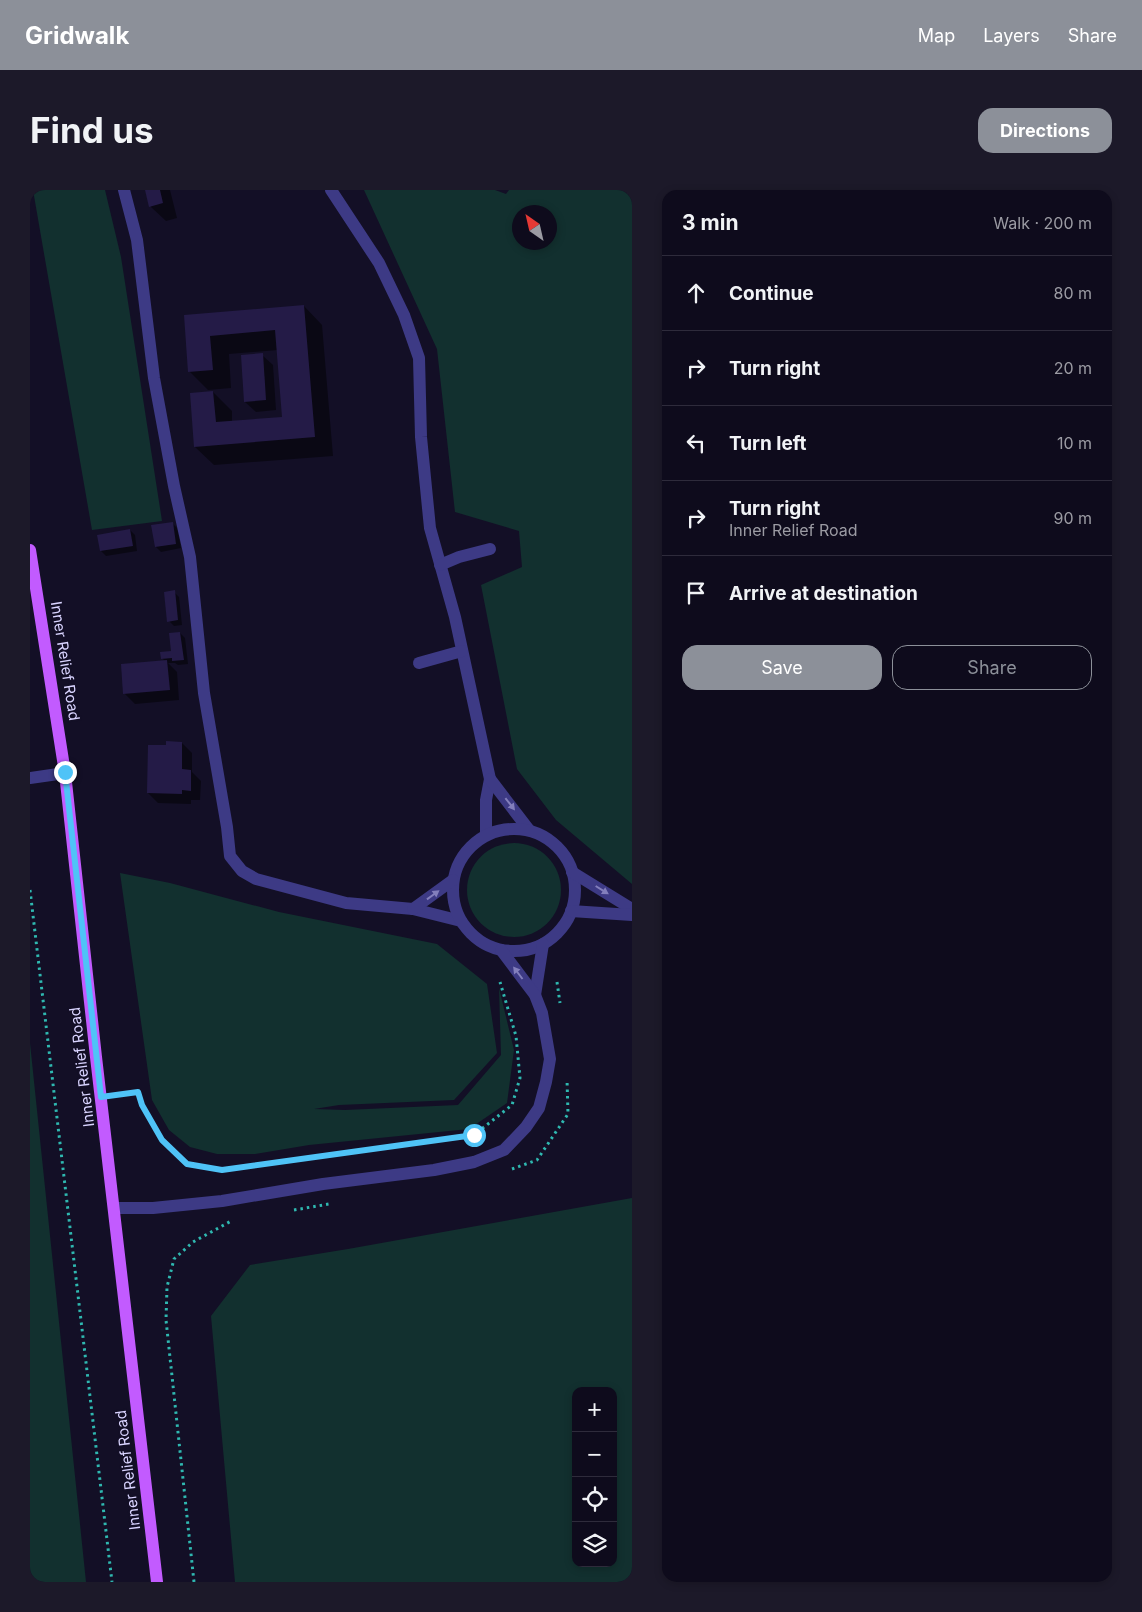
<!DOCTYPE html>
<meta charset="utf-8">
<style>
:root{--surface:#0e0b1c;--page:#1c1929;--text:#f1f3f6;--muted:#9b9ba3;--line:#2e2b3b;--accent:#8c9099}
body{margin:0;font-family:Inter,sans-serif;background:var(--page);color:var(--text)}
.controls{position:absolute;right:15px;bottom:15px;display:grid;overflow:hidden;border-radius:10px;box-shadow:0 2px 8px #0003}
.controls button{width:45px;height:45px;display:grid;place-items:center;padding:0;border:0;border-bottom:1px solid var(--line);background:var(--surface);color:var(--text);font:25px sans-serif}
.compass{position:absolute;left:482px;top:15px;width:45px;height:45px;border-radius:50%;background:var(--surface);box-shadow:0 2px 8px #0003;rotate:326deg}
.stop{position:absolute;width:15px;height:15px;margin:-11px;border:4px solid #4fc3f7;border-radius:50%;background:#fff}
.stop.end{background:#4fc3f7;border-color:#fff;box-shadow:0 1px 5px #0008}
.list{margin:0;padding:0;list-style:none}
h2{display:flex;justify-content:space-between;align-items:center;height:65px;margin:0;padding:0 20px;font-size:21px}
h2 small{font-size:16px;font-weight:400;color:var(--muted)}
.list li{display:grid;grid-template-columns:32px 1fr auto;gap:15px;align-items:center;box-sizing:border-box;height:75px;padding:0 20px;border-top:1px solid var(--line)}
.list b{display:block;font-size:19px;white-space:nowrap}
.list p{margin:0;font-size:16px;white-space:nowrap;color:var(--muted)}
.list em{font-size:16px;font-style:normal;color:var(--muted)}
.actions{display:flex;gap:10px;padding:15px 20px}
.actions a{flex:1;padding:11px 0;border:1px solid var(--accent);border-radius:15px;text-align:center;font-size:18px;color:var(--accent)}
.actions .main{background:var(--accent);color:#fff}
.icon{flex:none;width:28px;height:28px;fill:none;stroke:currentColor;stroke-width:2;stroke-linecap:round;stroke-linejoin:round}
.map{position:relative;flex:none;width:602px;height:1392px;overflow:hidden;border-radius:15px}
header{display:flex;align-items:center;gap:30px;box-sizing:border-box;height:70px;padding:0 25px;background:var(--accent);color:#fff}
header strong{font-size:24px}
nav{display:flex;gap:28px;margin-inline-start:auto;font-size:18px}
.intro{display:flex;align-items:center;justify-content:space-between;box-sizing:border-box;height:120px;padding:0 30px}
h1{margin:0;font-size:35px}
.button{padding:12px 22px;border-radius:15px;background:var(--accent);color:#fff;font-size:18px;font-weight:700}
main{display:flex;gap:30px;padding:0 30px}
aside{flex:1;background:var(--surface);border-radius:15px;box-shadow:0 2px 8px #0003}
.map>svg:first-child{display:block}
.green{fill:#12302f;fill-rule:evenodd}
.shadow{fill:#0007}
.building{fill:#241b47}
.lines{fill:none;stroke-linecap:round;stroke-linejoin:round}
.path{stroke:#2fb8b0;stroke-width:3;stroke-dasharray:2.5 4;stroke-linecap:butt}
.minor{stroke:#3d3a85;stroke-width:12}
.major{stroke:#c25bff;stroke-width:12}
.oneway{fill:#837fbc}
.route{stroke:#4fc3f7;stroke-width:6}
.labels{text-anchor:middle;stroke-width:4;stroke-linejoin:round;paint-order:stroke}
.street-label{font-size:15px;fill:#d9d4ff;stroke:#130f26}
</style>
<header>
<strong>Gridwalk</strong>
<nav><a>Map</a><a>Layers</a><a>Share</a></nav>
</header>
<div class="intro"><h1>Find us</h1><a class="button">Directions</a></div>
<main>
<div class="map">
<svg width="602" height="1392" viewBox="0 0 602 1392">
<rect width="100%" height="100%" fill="#130f26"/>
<g class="green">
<path d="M3 0H75L91 67 132 331 62 340Z"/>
<path d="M334 0H465L476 4 479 0H602V694L526 630 487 579 451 395 492 377 489 341 425 322 407 159ZM490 22H520V52H490Z"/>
<circle cx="484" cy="700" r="47"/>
<path d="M90 683 140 693 249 722 407 754 457 794 467 863 424 910 309 915 284 919 315 920 428 915 471 865 469 798 484 860 477 913 439 939 279 955 225 964H187L160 957 139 940 122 910Z"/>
<path d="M0 853 56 1392H0Z"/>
<path d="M602 1008V1392H205L181 1126 220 1075 318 1059ZM546 1201H583V1373H546Z"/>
</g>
<g class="shadow">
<path d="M116 0H140L147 28 136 31 121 17Z"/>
<path d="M274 116 292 135 303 266 184 275 165 257 183 202 202 221V232L253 228 248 160 199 164 201 198 178 200 159 181 155 126Z"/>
<path d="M232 165 243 175 246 220 226 222 215 212Z"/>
<path d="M142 333 147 338 151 358 131 362 126 357 123 336Z"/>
<path d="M100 340 105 345 107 361 76 366 71 361Z"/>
<path d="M144 402 149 407 152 435 144 436 139 431Z"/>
<path d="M150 443 155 448 158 474 148 475 145 473H138L147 482 149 510 105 514 94 503 135 471 132 468 142 462Z"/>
<path d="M152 553 162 563V582L171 591 170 610H161V614L128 613 118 603 138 557Z"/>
</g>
<g class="building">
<path d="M115 0H130L133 13 119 17Z"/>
<path d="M274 115 285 247 164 257 160 203 183 201 186 232 252 227 245 140 180 146 183 180 158 182 154 125Z"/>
<path d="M233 163 236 210 214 212 211 165Z"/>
<path d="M143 332 146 354 125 357 121 335Z"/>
<path d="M100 339 103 356 70 361 67 345Z"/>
<path d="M145 400 148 430 137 432 134 402Z"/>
<path d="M150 442 154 470 142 471V468L131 469 130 462 141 461 139 443Z"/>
<path d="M137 470 140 500 93 504 91 474Z"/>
<path d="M136 551 152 552V579L161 580V601L152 600V604L117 603 118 555H136Z"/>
</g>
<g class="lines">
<g class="path">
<path d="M0 700 82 1392"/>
<path d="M527 792 530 813"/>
<path d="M88 904 108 902 112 915 132 950 157 975 192 980 444 945 482 915 490 888 486 846 470 792"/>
<path d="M482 979 507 970 538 924 537 889"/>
<path d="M264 1020 299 1014"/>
<path d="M164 1392 136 1130 137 1097 144 1069 163 1052 203 1030"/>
</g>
<g class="minor">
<path d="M94 0 107 50 124 188 144 296 160 367 174 503 197 637 200 666 212 681 226 689 316 713 383 719 431 731"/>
<path d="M301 0 349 73 374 125 389 168 391 247 400 338 425 427 460 589 456 610V645"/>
<path d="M410 375 429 367 460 359"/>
<path d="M389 473 432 461"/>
<path d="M0 588 35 583"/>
<path d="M460 589 499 640"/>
<circle cx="484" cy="700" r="61"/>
<path d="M542 682 602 719"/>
<path d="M383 719 423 690"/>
<path d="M541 721 602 725"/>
<path d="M505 805 513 754"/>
<path d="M85 1018H123L192 1011 293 994 404 980 444 972 474 960 496 937 509 918 516 892 520 869 512 823 505 805 471 760"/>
</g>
<path class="major" d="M0 360 35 583 66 867 127 1392"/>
</g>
<defs><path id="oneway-solid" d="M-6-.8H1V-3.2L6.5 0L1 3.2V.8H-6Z" transform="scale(1.25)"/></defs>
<g class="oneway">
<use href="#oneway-solid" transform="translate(480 614) rotate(52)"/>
<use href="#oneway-solid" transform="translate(572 700) rotate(32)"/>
<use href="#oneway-solid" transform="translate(403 705) rotate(-36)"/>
<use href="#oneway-solid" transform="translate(488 783) rotate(-127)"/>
</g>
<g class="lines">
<path class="route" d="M35 582 71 907 108 902 112 915 132 950 157 974 192 980 444 945"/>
</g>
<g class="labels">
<g class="street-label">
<text transform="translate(35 471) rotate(81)" y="5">Inner Relief Road</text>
<text transform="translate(52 877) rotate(-97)" y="5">Inner Relief Road</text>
<text transform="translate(98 1280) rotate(-97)" y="5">Inner Relief Road</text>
</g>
</g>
</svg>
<div class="controls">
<button>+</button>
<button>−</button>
<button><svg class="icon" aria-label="locate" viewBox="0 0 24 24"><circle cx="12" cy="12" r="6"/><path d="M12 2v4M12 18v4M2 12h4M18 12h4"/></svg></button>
<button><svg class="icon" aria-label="layers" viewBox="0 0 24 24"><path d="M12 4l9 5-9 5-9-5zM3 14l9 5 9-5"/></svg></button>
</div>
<svg class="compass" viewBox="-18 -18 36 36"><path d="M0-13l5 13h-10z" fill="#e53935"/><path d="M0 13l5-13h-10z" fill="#9b9ba3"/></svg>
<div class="stop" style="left:444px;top:945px"></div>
<div class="stop end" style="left:35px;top:582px"></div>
</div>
<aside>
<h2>3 min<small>Walk · 200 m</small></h2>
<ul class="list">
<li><svg class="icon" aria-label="ahead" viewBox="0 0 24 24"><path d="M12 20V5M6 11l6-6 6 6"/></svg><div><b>Continue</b></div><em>80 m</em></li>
<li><svg class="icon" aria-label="right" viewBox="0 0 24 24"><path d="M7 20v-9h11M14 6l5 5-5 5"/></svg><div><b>Turn right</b></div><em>20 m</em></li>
<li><svg class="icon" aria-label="left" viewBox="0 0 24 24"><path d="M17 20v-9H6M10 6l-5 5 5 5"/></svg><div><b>Turn left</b></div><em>10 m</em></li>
<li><svg class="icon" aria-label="right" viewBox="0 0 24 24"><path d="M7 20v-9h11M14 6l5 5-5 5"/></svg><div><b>Turn right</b><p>Inner Relief Road</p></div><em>90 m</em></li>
<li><svg class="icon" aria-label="arrive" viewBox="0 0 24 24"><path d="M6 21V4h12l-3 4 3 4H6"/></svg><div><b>Arrive at destination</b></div></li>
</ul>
<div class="actions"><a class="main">Save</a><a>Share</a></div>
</aside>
</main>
